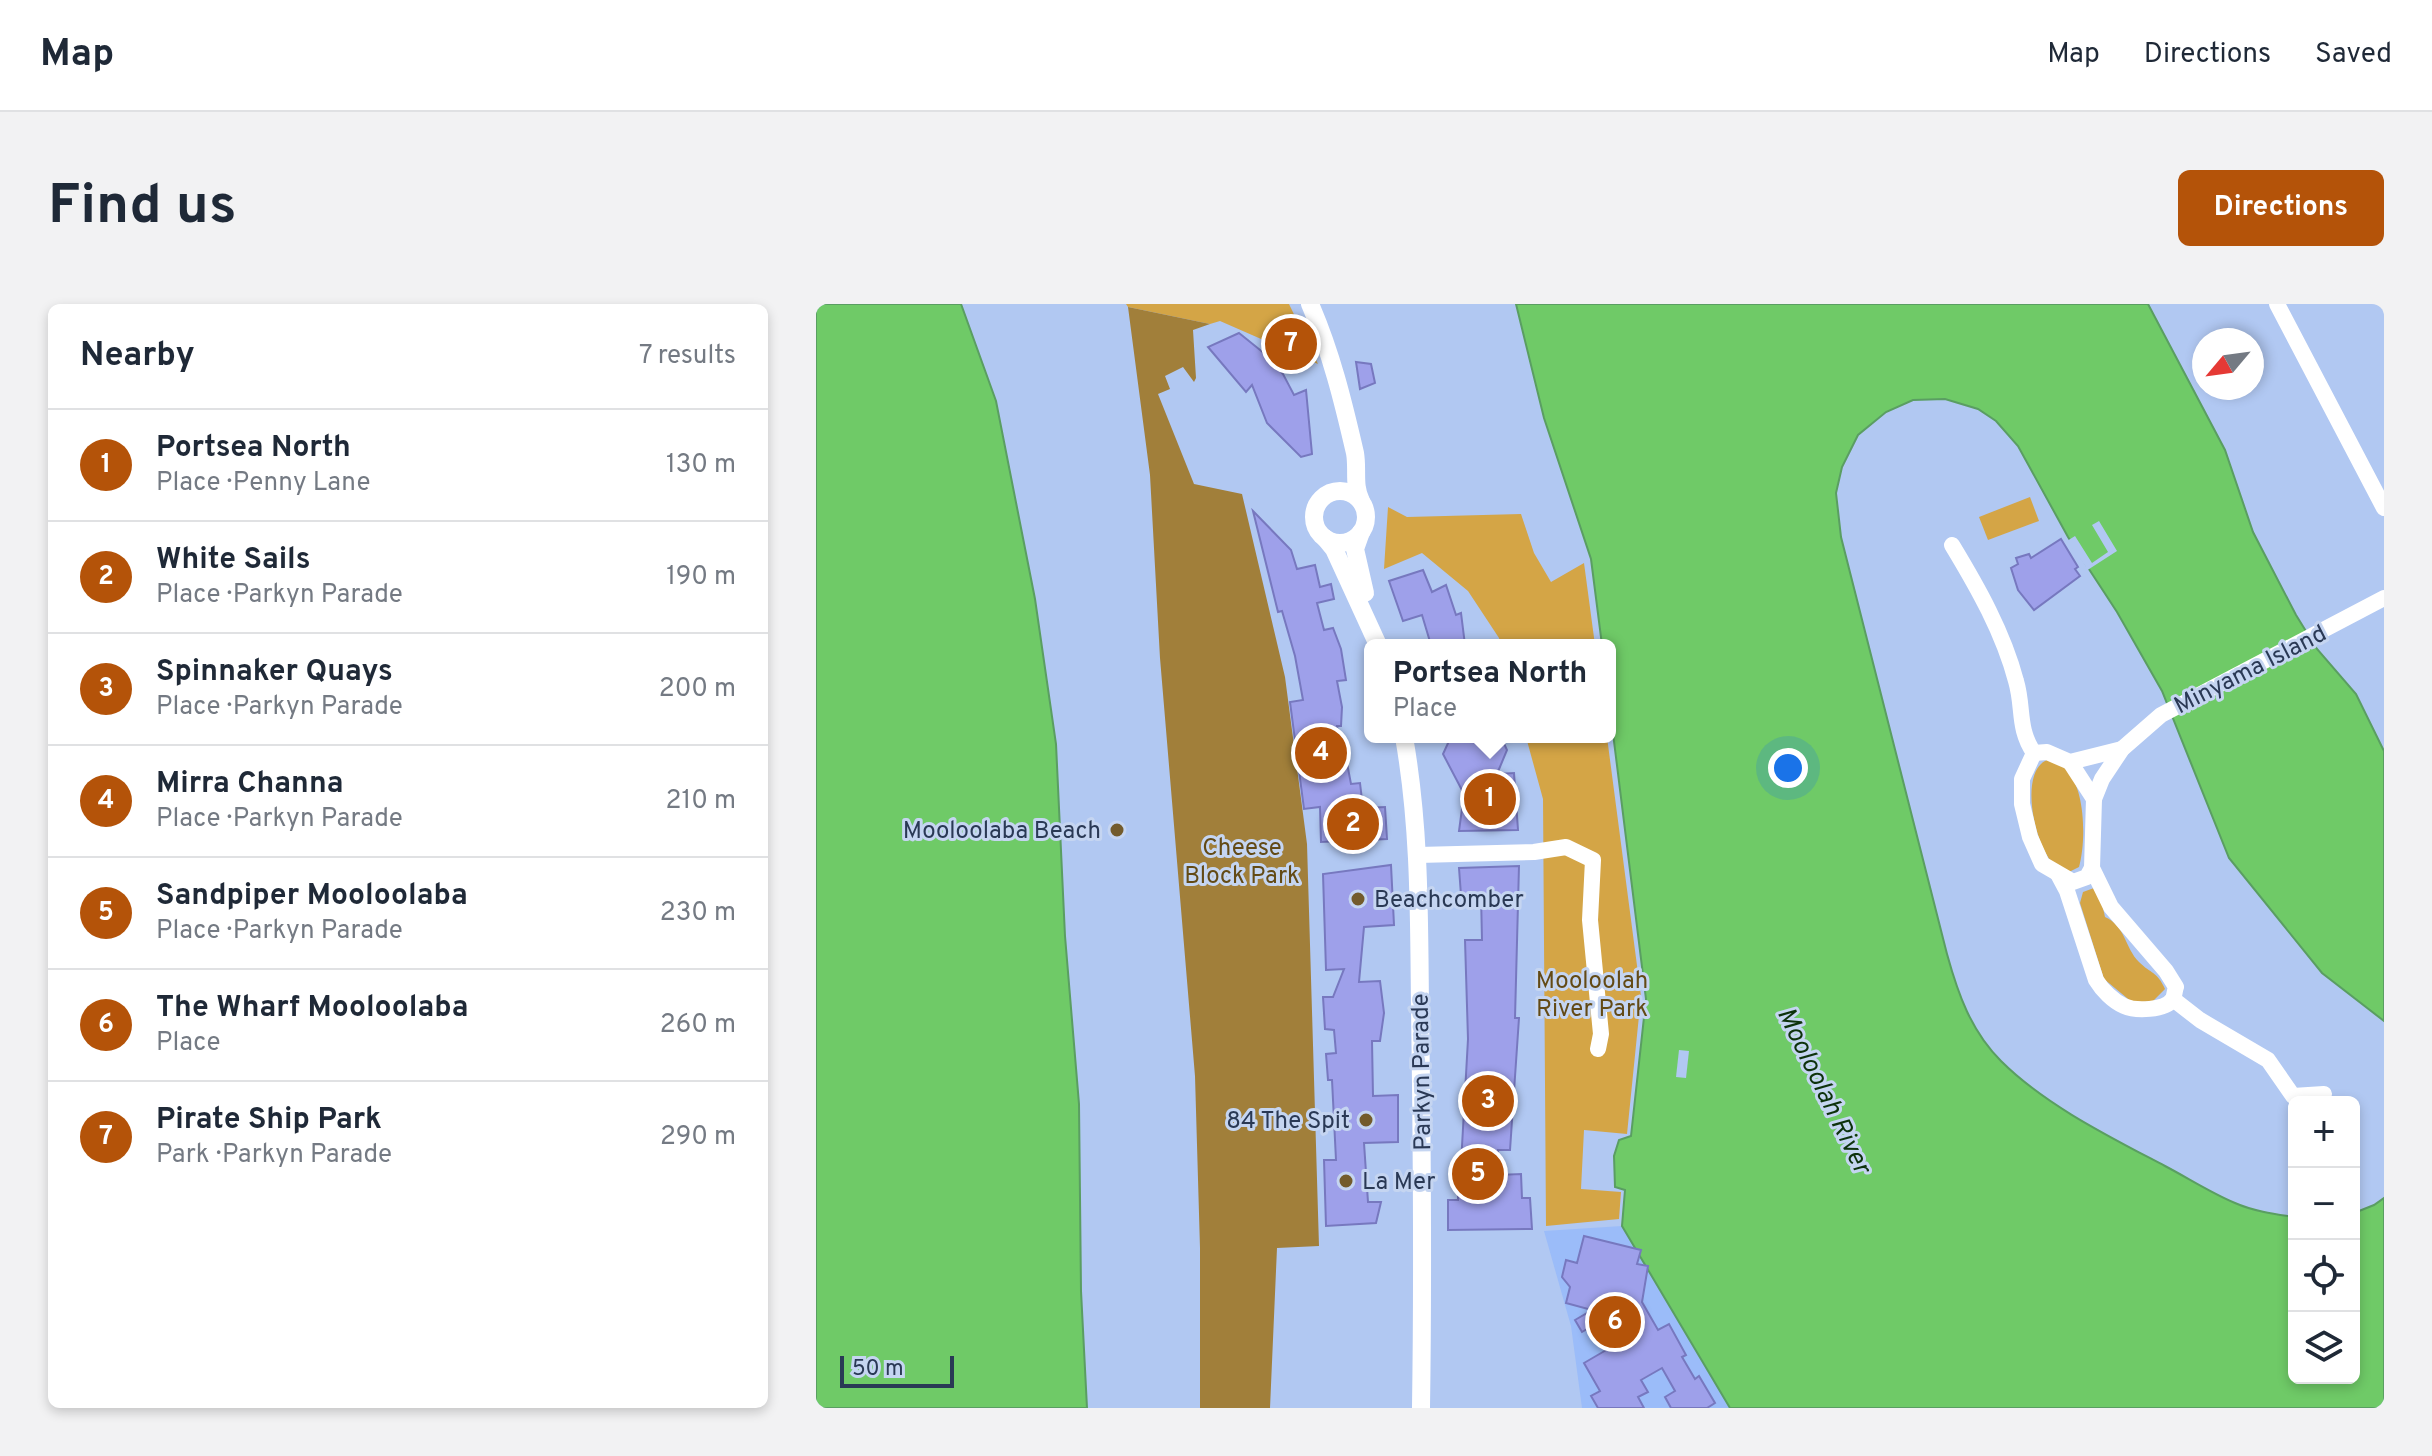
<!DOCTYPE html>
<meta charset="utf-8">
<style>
:root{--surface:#fff;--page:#f2f2f3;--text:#1f2937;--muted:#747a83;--line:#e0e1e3;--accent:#b45309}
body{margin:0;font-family:Overpass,sans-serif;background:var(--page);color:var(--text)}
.controls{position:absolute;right:24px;bottom:24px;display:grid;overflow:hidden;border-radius:12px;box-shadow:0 4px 12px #0003}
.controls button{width:72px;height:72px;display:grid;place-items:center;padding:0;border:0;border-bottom:2px solid var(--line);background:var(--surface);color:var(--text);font:40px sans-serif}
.compass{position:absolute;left:1376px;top:24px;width:72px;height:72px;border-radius:50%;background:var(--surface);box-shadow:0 4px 12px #0003;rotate:241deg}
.scale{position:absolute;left:24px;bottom:20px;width:114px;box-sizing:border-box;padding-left:8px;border:4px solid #2a3955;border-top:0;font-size:22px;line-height:28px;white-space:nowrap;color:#2a3955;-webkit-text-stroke:6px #c5d5f1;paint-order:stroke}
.you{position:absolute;left:972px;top:464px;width:28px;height:28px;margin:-20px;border:6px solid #fff;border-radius:50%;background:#1a73e8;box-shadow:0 0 0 12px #1a73e833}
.badge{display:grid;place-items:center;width:52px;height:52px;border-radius:50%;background:var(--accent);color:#fff;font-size:26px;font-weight:700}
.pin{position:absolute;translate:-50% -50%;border:4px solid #fff;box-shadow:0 2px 8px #0006}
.popup{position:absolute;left:548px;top:335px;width:252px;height:104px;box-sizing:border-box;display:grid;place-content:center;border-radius:12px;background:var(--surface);filter:drop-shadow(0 2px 6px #0005);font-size:26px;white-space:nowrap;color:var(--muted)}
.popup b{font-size:30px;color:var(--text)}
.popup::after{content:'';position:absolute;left:50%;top:100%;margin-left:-16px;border:16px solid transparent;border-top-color:var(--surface)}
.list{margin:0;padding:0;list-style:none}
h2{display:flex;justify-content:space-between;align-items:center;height:104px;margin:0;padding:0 32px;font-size:34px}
h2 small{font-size:26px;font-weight:400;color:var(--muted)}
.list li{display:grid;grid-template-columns:52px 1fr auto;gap:24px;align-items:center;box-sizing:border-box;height:112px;padding:0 32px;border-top:2px solid var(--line)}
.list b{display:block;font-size:30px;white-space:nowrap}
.list p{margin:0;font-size:26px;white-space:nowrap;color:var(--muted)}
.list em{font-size:26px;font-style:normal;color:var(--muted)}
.icon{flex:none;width:44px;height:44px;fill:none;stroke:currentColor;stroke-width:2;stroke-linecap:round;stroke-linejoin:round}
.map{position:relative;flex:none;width:1568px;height:1104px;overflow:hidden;border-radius:12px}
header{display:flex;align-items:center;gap:48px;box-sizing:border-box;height:112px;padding:0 40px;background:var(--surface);border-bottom:2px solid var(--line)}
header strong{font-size:38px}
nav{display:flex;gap:44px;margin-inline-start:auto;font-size:28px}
.intro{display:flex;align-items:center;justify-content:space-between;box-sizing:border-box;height:192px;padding:0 48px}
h1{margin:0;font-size:56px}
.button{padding:20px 36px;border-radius:12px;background:var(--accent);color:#fff;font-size:28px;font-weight:700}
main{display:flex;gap:48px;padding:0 48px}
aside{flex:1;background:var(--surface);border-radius:12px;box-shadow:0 4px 12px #0003}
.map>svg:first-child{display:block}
.built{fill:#9bbcf9}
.green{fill:#d4a546}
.forest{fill:#a17f3a}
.water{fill:#6fca67;stroke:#5a9e62;stroke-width:2}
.pier{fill:#b1c8f2}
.building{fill:#9ea0ea;stroke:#7778bf;stroke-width:2}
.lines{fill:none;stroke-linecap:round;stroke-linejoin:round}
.minor{stroke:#fff;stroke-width:16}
.tertiary{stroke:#fff;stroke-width:18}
.poi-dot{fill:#735b2c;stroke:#c5d5f1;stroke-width:3}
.labels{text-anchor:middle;stroke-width:6;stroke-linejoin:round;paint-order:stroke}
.street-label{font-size:24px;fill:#2a3955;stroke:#c5d5f1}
.poi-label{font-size:24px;fill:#2a3955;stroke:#c5d5f1;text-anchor:end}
.park-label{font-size:24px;fill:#634a15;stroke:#c5d5f1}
.water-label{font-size:26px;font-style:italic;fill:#0d320b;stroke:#c5d5f1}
</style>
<header>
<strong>Map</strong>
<nav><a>Map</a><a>Directions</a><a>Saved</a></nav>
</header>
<div class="intro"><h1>Find us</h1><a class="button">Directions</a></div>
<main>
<aside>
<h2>Nearby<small>7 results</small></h2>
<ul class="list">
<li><span class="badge">1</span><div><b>Portsea North</b><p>Place · Penny Lane</p></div><em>130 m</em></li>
<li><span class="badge">2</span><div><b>White Sails</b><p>Place · Parkyn Parade</p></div><em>190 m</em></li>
<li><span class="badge">3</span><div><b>Spinnaker Quays</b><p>Place · Parkyn Parade</p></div><em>200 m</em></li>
<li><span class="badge">4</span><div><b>Mirra Channa</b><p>Place · Parkyn Parade</p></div><em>210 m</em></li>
<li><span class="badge">5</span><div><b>Sandpiper Mooloolaba</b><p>Place · Parkyn Parade</p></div><em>230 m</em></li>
<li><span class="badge">6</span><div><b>The Wharf Mooloolaba</b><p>Place</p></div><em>260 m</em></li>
<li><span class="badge">7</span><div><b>Pirate Ship Park</b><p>Park · Parkyn Parade</p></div><em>290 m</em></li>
</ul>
</aside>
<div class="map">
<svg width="1568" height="1104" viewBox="0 0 1568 1104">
<rect width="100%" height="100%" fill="#b1c8f2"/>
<path class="built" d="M806 922 914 1104H766L755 1022 728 927Z"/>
<g class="green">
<path d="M310 0H473L502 60 404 17 394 20 312 3Z"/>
<path d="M1214 193 1223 217 1172 236 1163 213Z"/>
<path d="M572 203 591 213 705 210 718 249 735 278 768 259 779 341H685L683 334 652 287 606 249 568 265Z"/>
<path d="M710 433H791L825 692 811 830 768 826 765 885 805 888 803 915 730 922 727 495Z"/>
<path d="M1234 455C1239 458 1246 461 1250 465 1270 485 1270 539 1263 563L1253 568C1249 567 1245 566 1241 563 1219 548 1200 463 1234 455Z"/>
<path d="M1278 584 1285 595 1289 613C1309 621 1309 644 1323 658 1335 670 1341 667 1349 685L1337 697 1317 699 1288 675 1264 599 1267 588Z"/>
</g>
<path class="forest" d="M312 3 394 20 377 26 380 74 378 78 367 63 349 72 354 85 342 90 378 180 426 190 469 373 491 540 503 942 461 944 454 1104H384V944L379 772 344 354 334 171Z"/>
<g class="water">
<path d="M0 0H145L180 97 219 295 240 440 249 632 263 800 265 987 271 1104H0Z"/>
<path d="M700 0H1332L1409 146 1437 228 1480 311 1501 345 1540 390 1568 447V717L1506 669 1413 554 1346 387 1301 308 1252 233 1202 142 1180 117 1162 105 1129 95 1097 96 1070 108 1042 131 1026 163 1020 189 1025 233 1131 650C1142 690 1155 727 1185 757 1229 801 1294 833 1349 862 1372 874 1395 889 1419 899 1437 907 1458 910 1478 913V1074H1538V909L1558 901 1568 894V1104H914L806 922 809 886 799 883 798 852 803 836 815 832 830 695 794 405V341H786L775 255 728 114Z"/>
</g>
<g class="pier">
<path d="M1283 217 1301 247 1270 267V263L1251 237 1259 232 1276 259 1292 248 1276 221Z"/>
<path d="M863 746 873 747 870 774 860 773Z"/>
</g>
<g class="building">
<path d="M423 29 449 50 467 70 478 91 490 86 496 150 485 153 451 119 436 81 430 88 392 43Z"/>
<path d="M540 58 555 60 559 79 544 85Z"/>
<path d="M437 207 475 246 481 265 499 261 504 283 515 280 518 295 501 299 508 326 517 324 525 345 530 376 521 377 526 403 525 422H521L525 446 533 454 531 459 535 480 544 479 547 504 569 503 571 535 505 538 504 503 488 505 474 398 487 396 479 352 466 307 462 308Z"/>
<path d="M1245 235 1262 263 1259 265 1264 272 1218 306 1202 286 1195 264 1202 260 1200 254 1213 250 1215 254Z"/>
<path d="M607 266 616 288 630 281 640 311 645 309 649 341H615L606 311 587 317 573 277Z"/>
<path d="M685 433 691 446 681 470 698 469 702 526 643 527 648 490 627 450 633 437Z"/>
<path d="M575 561 578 621 548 623 543 678 564 677 568 709 564 737H556L557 792 582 791V838L548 839 552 898H565L560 919 510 922 508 856H520L516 776H512L510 750 520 749 518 726 509 725 507 693H517L528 665 510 666 507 570Z"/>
<path d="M703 562 699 714H703L694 846H682V871L705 870 706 894H714L716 925 632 926V896H642V860H645L652 735 649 636H666L665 591H645L643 564Z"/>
<path d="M768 932 825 946 821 960 832 962 826 998 842 1026 853 1020 870 1051 866 1053 879 1075 883 1072 899 1099 891 1104H855L849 1093 859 1087 846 1064 825 1076 832 1088 822 1093 828 1104H782L775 1092 784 1087 768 1059 792 1045 778 1021 766 1028 759 1016 776 1006 750 999 754 983 746 973 750 956 761 959Z"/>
</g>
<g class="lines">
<g class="minor">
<path d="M1461 0 1568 204"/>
<path d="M1136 241C1162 284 1187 328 1200 377 1208 404 1201 424 1218 449"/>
<path d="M1218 449 1206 475V500L1214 533 1226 560 1257 578 1271 573 1276 564"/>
<path d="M1218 449 1231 448 1254 458 1306 445"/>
<path d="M1254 458 1278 495"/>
<path d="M602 551 718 548 750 543 777 556 774 616 785 730 782 745"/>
<path d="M1243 572 1251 587 1280 676C1286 686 1297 697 1308 702 1319 707 1349 707 1357 695 1358 694 1359 685 1360 683L1350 667 1295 603 1276 564 1278 495 1286 475 1306 445 1345 411 1568 294"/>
<path d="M1357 695 1384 716 1452 756 1477 792 1508 790"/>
</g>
<g class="tertiary">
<path d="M494 0C515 48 527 97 539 149 542 166 537 181 545 197"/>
<circle cx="524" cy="213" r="26"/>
<path d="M545 228 539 245 549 289"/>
<path d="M509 234 518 245 562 341"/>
<path d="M588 433C604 523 603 613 604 704 606 838 607 971 605 1104"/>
</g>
</g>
<g class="poi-dot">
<circle cx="301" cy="526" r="8"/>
<circle cx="542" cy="595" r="8"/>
<circle cx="550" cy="816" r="8"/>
<circle cx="530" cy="877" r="8"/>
</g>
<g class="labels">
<g class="street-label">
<text transform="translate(1434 365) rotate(-27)" y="8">Minyama Island</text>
<text transform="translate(605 768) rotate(-91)" y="8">Parkyn Parade</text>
</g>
<g class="poi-label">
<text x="285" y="534">Mooloolaba Beach</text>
<text x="558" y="603" text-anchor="start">Beachcomber</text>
<text x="534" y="824">84 The Spit</text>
<text x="546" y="885" text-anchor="start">La Mer</text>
</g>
<g class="park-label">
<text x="426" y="551">Cheese<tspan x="426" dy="28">Block Park</tspan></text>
<text x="776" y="684">Mooloolah<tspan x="776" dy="28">River Park</tspan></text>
</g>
<g class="water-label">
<text transform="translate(1009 786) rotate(64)" y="9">Mooloolah River</text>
</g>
</g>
</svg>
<div class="controls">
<button>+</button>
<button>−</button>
<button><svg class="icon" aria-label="locate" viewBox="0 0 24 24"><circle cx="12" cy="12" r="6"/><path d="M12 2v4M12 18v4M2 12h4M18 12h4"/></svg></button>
<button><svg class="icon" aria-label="layers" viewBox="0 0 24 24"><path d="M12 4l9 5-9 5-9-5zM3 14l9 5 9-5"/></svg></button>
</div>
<svg class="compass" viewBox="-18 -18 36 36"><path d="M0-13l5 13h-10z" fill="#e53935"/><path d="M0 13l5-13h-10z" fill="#747a83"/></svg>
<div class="scale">50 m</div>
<div class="you"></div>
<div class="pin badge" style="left:674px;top:495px">1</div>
<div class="popup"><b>Portsea North</b>Place</div>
<div class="pin badge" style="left:537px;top:520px">2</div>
<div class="pin badge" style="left:672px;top:797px">3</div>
<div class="pin badge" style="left:505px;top:449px">4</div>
<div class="pin badge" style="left:662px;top:870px">5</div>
<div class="pin badge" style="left:799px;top:1018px">6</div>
<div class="pin badge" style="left:475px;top:40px">7</div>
</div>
</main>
